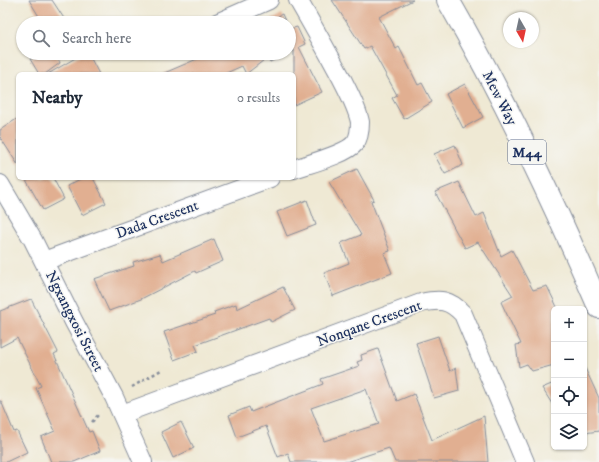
<!DOCTYPE html>
<meta charset="utf-8">
<style>
:root{--surface:#fff;--page:#f2f2f3;--text:#1f2937;--muted:#747a83;--line:#e0e1e3}
body{margin:0;font-family:"IM FELL DW Pica",serif;background:var(--page);color:var(--text)}
.controls{position:absolute;right:12px;bottom:12px;display:grid;overflow:hidden;border-radius:6px;box-shadow:0 1px 3px #0004}
.controls button{width:36px;height:36px;display:grid;place-items:center;padding:0;border:0;border-bottom:1px solid var(--line);background:var(--surface);color:var(--text);font:20px sans-serif}
.compass{position:absolute;left:503px;top:12px;width:36px;height:36px;border-radius:50%;background:var(--surface);box-shadow:0 1px 3px #0004;rotate:171deg}
.list{margin:0;padding:0;list-style:none}
h2{display:flex;justify-content:space-between;align-items:center;height:52px;margin:0;padding:0 16px;font-size:17px}
h2 small{font-size:13px;font-weight:400;color:var(--muted)}
.icon{flex:none;width:22px;height:22px;fill:none;stroke:currentColor;stroke-width:2;stroke-linecap:round;stroke-linejoin:round}
.map{position:relative;flex:none;width:599px;height:462px;overflow:hidden}
.search{position:absolute;background:var(--surface);box-shadow:0 1px 3px #0004;left:16px;top:16px;width:280px;height:44px;display:flex;align-items:center;gap:10px;box-sizing:border-box;padding:0 14px;border-radius:22px;color:var(--muted);font-size:15px}
.panel{position:absolute;background:var(--surface);box-shadow:0 1px 3px #0004;left:16px;top:72px;width:280px;height:108px;border-radius:6px}
.map>svg:first-child{display:block}
.building{fill:#e1af91;fill-rule:evenodd}
.lines{fill:none;stroke-linecap:round;stroke-linejoin:round}
.street-casing{stroke:#858c99;stroke-width:20}
.primary-casing{stroke:#858c99;stroke-width:24}
.path{stroke:#858c99;stroke-width:2.5;stroke-dasharray:3 3;stroke-linecap:butt}
.street{stroke:#fff;stroke-width:18}
.primary{stroke:#fff;stroke-width:22}
.labels{text-anchor:middle;stroke-width:3;stroke-linejoin:round;paint-order:stroke}
.shield{fill:#f6f6f2;stroke:#5d6b8a;stroke-width:1}
.shield-label{font-size:14px;font-weight:bold;fill:#1b2f5e}
.street-label{font-size:15px;fill:#1b2f5e;stroke:#f6f6f2}
</style>
<div class="map">
<svg width="599" height="462" viewBox="0 0 599 462">
<rect width="100%" height="100%" fill="#f6f6f2"/>
<filter id="ink" filterUnits="userSpaceOnUse"><feTurbulence type="fractalNoise" baseFrequency=".025" numOctaves="2"/><feDisplacementMap in="SourceGraphic" scale="8" xChannelSelector="R" yChannelSelector="G"/><feConvolveMatrix kernelMatrix="1 2 1 2 8 2 1 2 1" color-interpolation-filters="sRGB"/></filter>
<filter id="wash" filterUnits="userSpaceOnUse"><feTurbulence type="fractalNoise" baseFrequency=".012" numOctaves="4" result="noise"/><feDisplacementMap in="SourceGraphic" scale="16" xChannelSelector="R" yChannelSelector="G"/><feGaussianBlur stdDeviation="0.9" result="paint"/><feColorMatrix in="noise" values="0 0 0 0 0 0 0 0 0 0 0 0 0 0 0 0 0 1.4 0 .05"/><feComposite in="paint" operator="in"/></filter>
<g filter="url(#wash)">
<rect width="100%" height="100%" fill="#efe9d4"/>
<g id="blocks">
<g class="building">
<path d="M29 0H52L67 23H43Z"/>
<path d="M332 0H413L379 17 396 49 399 47 418 85 422 83 432 102 404 119 392 98 397 95 370 46 364 49Z"/>
<path d="M282 14 286 23H265Z"/>
<path d="M297 27 305 44 299 47 322 92 294 105V50L289 52V29Z"/>
<path d="M42 53H55L60 63 45 74H39L30 59Z"/>
<path d="M84 53H88L99 74H48Z"/>
<path d="M211 53H287L270 62 268 57 246 74 242 66 224 74H162Z"/>
<path d="M465 84 483 117 463 128 446 94Z"/>
<path d="M18 118V165L0 137V130Z"/>
<path d="M455 145 463 165 445 174 434 154Z"/>
<path d="M357 169 374 200 371 201 390 251 384 253 392 273 333 296 324 273 349 263 341 243 361 235 329 182Z"/>
<path d="M25 178H53L64 199 43 210Z"/>
<path d="M82 178H93L106 203 82 215 67 186Z"/>
<path d="M459 182 476 217 484 213 501 256 512 250 533 290 547 286 558 309H554V365L532 371 527 364 519 367 516 345 521 344 501 302 513 296 478 242 465 248 435 192Z"/>
<path d="M307 200 316 225 287 236 277 212Z"/>
<path d="M214 239 223 261 196 273 195 271 141 299 109 311 94 279 134 266 133 262 160 254 163 261Z"/>
<path d="M283 287 295 310 271 322 269 318 195 345 198 351 174 360 164 332 215 315 214 312 236 304 237 309Z"/>
<path d="M31 299 58 352 54 354 89 432 92 431 100 451 74 462H51L41 437 55 431 36 388 41 386 17 338 0 347V311Z"/>
<path d="M438 336 450 371 456 368 459 391 434 398 416 343Z"/>
<path d="M378 349 397 401 414 394 432 440 484 416 488 462H395L389 448 346 462H291L288 453 278 457 266 426 237 437 229 415 249 407 251 412 323 384 321 379 359 366 357 362 362 360 361 355ZM366 389 379 424 324 441 311 408Z"/>
<path d="M585 368 599 398V431L584 433V369Z"/>
<path d="M554 383V407L542 388Z"/>
<path d="M0 401H1L14 432 17 431 27 452 6 462H0Z"/>
<path d="M181 422 194 448 173 458 161 432Z"/>
</g>
</g>
</g>
<g filter="url(#ink)">
<use href="#blocks" fill-opacity="0" stroke="#858c99" stroke-width="1"/>
<g class="lines">
<defs>
<g id="street">
<path d="M217 23 269 0"/>
<path d="M294 169C308 164 347 154 355 143 359 138 360 128 360 122 357 107 348 91 341 77 327 51 313 26 298 0"/>
<path d="M0 184 33 240 74 322 114 397 143 462"/>
<path d="M44 261 270 178"/>
<path d="M122 414 421 303C440 299 449 299 463 314L525 462"/>
</g>
<path id="primary" d="M448 0C505 99 554 203 599 307"/>
</defs>
<use href="#street" class="street-casing"/>
<use href="#primary" class="primary-casing"/>
<g class="path">
<path d="M132 387 161 370"/>
<path d="M92 422 99 414"/>
</g>
<use href="#street" class="street"/>
<use href="#primary" class="primary"/>
</g>
</g>
<g class="labels">
<rect class="shield" x="508" y="140" width="38" height="24" rx="3"/>
<g class="shield-label">
<text x="527" y="157">M44</text>
</g>
<g class="street-label">
<text transform="translate(500 98) rotate(63)" y="5">Mew Way</text>
<text transform="translate(157 219) rotate(-20)" y="5">Dada Crescent</text>
<text transform="translate(75 321) rotate(63)" y="5">Ngxangxosi Street</text>
<text transform="translate(369 323) rotate(-20)" y="5">Nonqane Crescent</text>
</g>
</g>
</svg>
<div class="controls">
<button>+</button>
<button>−</button>
<button><svg class="icon" aria-label="locate" viewBox="0 0 24 24"><circle cx="12" cy="12" r="6"/><path d="M12 2v4M12 18v4M2 12h4M18 12h4"/></svg></button>
<button><svg class="icon" aria-label="layers" viewBox="0 0 24 24"><path d="M12 4l9 5-9 5-9-5zM3 14l9 5 9-5"/></svg></button>
</div>
<svg class="compass" viewBox="-18 -18 36 36"><path d="M0-13l5 13h-10z" fill="#e53935"/><path d="M0 13l5-13h-10z" fill="#747a83"/></svg>
<div class="search"><svg class="icon" aria-label="search" viewBox="0 0 24 24"><circle cx="10" cy="10" r="6"/><path d="M15 15l6 6"/></svg>Search here</div>
<section class="panel">
<h2>Nearby<small>0 results</small></h2>
<ul class="list">
</ul>
</section>
</div>
